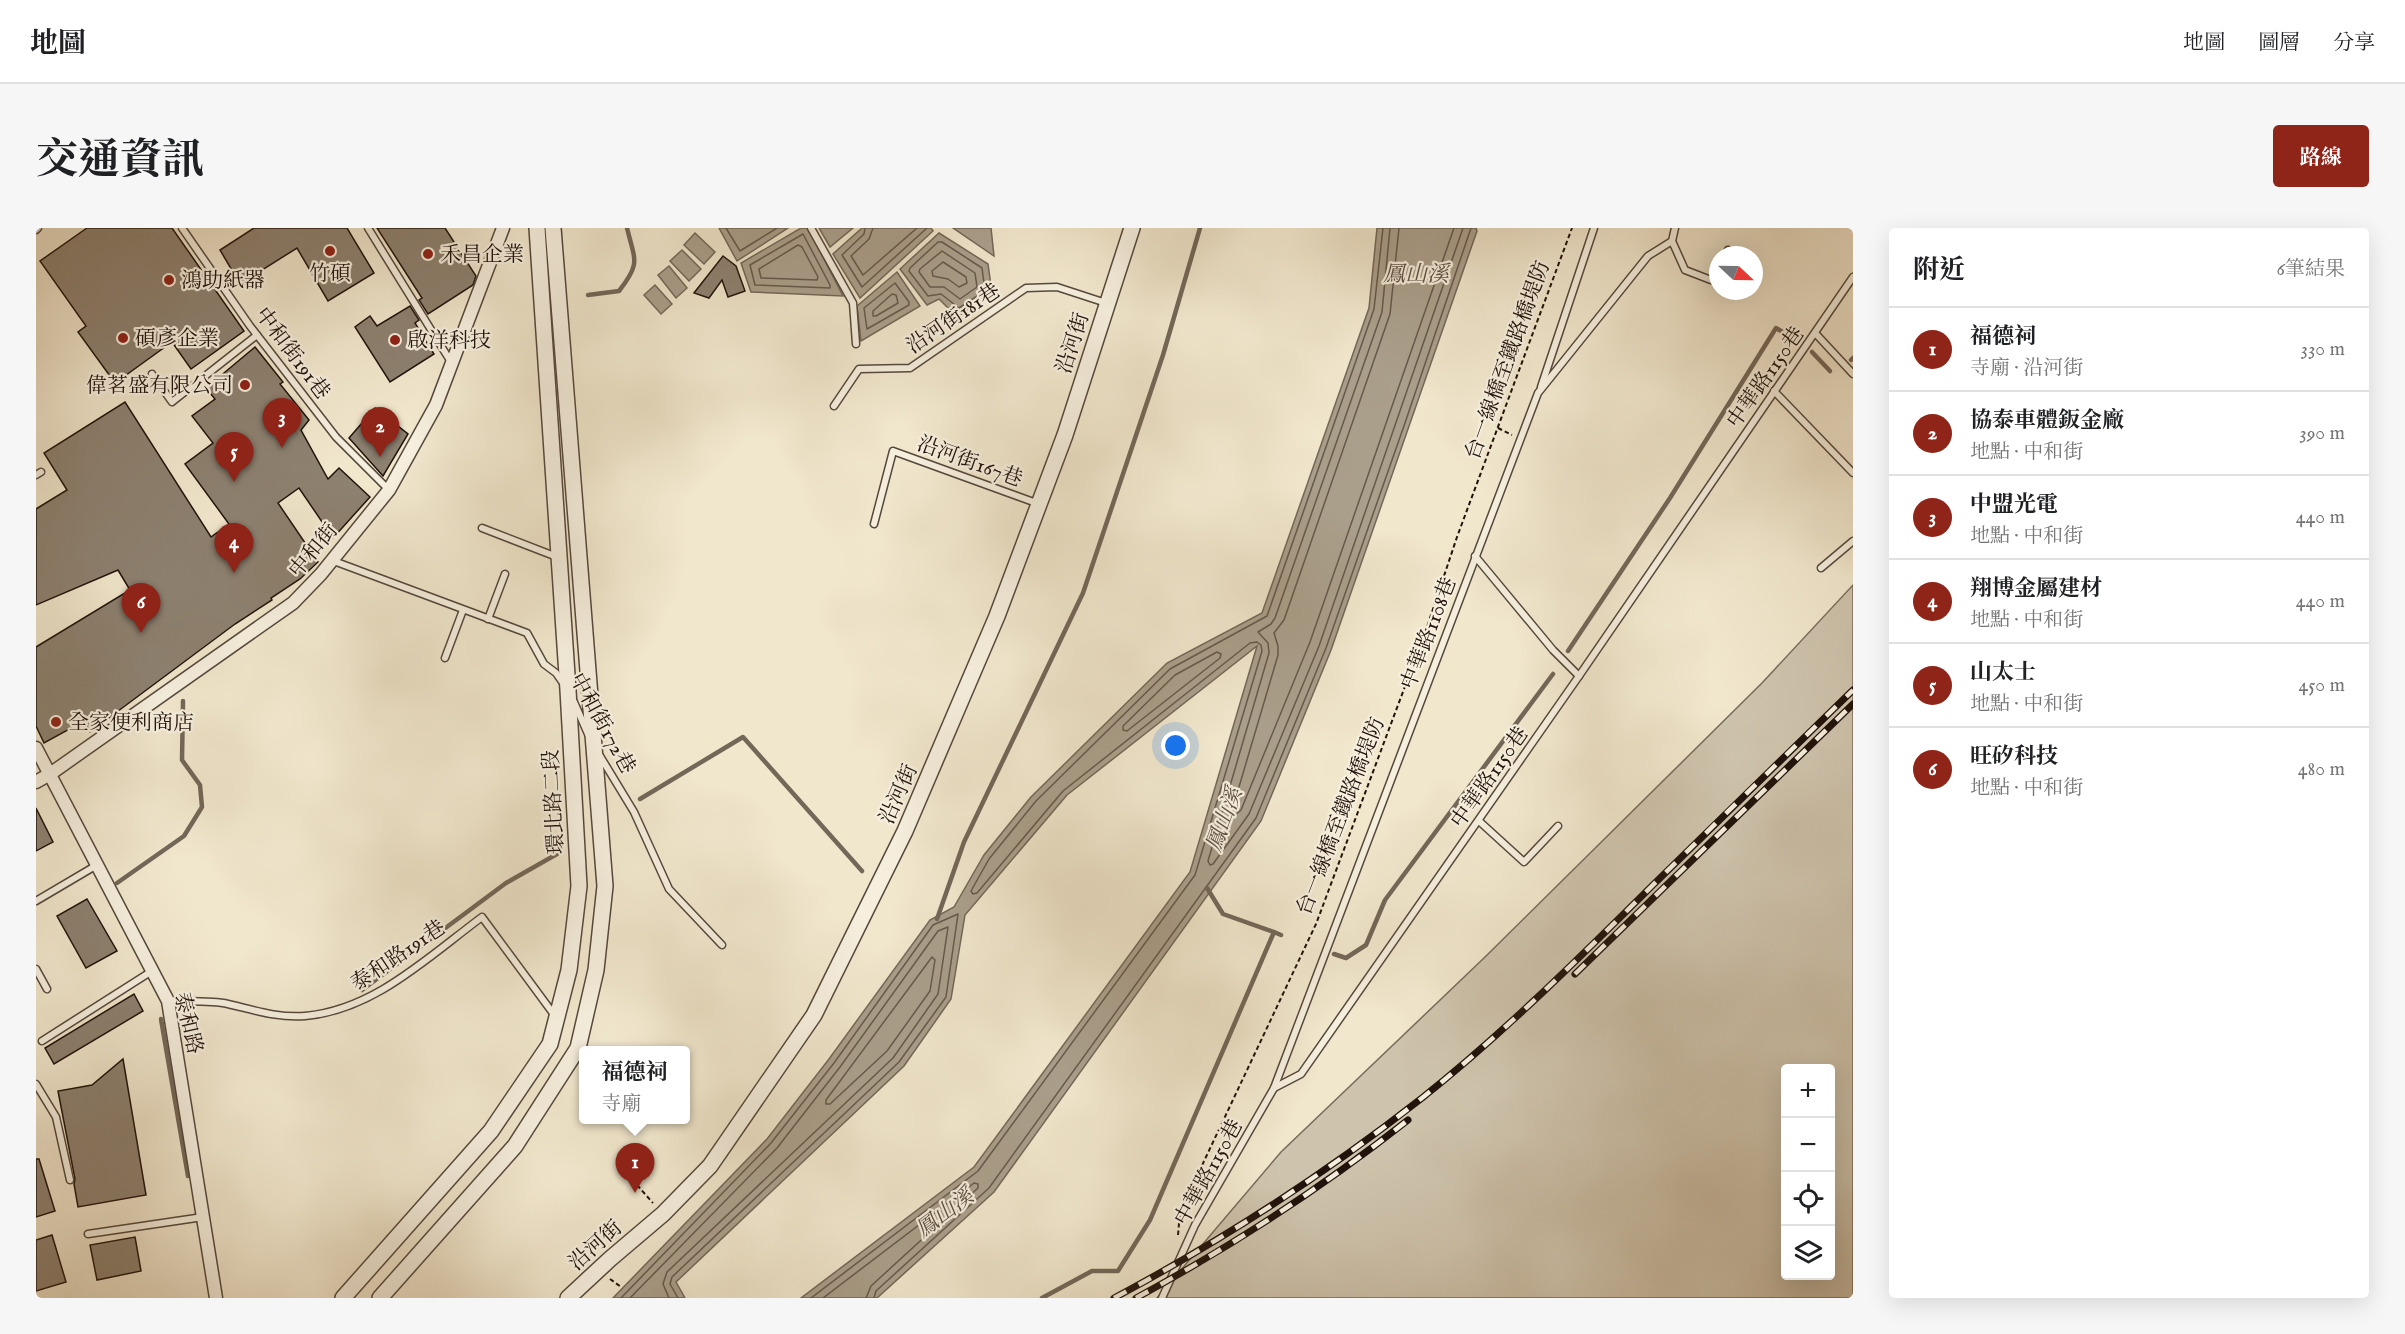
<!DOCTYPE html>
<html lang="zh-TW">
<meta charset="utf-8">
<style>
:root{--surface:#fff;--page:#f6f6f6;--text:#202124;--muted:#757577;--line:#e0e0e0;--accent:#8f2418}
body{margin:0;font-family:"IM FELL English","Noto Serif TC",serif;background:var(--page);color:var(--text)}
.controls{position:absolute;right:18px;bottom:18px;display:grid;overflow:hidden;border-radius:6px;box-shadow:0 6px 24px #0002}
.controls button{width:54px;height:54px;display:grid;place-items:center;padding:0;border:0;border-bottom:2px solid var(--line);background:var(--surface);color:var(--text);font:30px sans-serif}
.compass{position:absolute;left:1673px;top:18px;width:54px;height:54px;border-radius:50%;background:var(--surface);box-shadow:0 6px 24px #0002;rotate:112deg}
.you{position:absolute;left:1140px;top:518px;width:21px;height:21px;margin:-15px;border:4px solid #fff;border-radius:50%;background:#1a73e8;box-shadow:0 0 0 9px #1a73e833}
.badge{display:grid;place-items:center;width:39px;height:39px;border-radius:50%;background:var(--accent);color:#fff;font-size:20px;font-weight:700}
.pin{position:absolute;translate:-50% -50px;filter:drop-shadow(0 2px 3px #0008)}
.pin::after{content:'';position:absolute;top:32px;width:21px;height:18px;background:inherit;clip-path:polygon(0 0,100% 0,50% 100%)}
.popup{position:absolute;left:543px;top:818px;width:111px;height:78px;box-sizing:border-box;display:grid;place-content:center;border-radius:6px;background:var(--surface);filter:drop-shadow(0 2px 4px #0005);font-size:20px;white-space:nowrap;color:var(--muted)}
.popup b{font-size:22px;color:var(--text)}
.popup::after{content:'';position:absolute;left:50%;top:100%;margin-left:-12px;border:12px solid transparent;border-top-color:var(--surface)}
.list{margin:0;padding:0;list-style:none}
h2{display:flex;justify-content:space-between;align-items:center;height:78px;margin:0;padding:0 24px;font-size:26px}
h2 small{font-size:20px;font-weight:400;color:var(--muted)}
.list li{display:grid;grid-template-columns:39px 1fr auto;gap:18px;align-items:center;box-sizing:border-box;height:84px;padding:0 24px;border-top:2px solid var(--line)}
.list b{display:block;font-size:22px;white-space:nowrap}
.list p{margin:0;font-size:20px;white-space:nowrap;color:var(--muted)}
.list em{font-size:20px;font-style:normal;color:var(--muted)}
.icon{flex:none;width:33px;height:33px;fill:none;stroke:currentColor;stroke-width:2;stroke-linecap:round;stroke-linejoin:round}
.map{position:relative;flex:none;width:1817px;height:1070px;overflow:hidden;border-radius:6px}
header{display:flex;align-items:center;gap:36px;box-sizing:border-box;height:84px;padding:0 30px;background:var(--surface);border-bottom:2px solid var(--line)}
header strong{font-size:28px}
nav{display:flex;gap:33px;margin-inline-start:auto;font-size:21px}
.intro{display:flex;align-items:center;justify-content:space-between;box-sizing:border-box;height:144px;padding:0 36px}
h1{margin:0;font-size:42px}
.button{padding:15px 27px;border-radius:6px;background:var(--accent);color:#fff;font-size:21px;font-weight:700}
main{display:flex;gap:36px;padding:0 36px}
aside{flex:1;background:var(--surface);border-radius:6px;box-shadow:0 6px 24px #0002}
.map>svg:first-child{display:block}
.green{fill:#cec3ac;stroke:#786b5c;stroke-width:1.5;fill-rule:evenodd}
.water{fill:#aa9f8b;stroke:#736758;stroke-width:1.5}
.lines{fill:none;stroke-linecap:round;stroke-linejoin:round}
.shore{stroke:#66594b;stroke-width:1.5}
.stream{stroke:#736758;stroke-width:4.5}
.building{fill:#8d8170;stroke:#21130b;stroke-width:1.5}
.service-casing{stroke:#55483c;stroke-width:9}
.minor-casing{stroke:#55483c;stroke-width:15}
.tertiary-casing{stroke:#55483c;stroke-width:18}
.path{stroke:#21130b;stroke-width:2;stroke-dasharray:4.5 3;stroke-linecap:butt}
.service{stroke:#f6efde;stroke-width:6}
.minor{stroke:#f6efde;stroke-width:12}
.tertiary{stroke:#f6efde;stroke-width:15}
.rail-casing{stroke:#21130b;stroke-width:7}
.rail{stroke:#f6efde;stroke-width:4.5;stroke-dasharray:14;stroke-linecap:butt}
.poi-dot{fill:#8f2418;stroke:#f6efde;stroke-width:2}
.labels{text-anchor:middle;stroke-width:4.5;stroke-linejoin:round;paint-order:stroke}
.poi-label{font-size:21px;fill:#21130b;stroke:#f6efde;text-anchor:start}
.street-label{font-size:21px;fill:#21130b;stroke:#f6efde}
.water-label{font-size:22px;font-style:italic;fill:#5f5245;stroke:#f6efde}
</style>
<header>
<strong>地圖</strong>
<nav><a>地圖</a><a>圖層</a><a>分享</a></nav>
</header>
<div class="intro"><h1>交通資訊</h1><a class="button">路線</a></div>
<main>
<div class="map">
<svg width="1817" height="1070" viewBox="0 0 1817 1070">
<rect width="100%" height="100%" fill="#f1e7cd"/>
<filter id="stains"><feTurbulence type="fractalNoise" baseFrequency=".00333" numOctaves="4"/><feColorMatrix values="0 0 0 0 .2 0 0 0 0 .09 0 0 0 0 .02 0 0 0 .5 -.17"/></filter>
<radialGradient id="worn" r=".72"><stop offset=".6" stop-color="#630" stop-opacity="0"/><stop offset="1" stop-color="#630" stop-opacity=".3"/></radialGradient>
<path class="green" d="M1817 357V1070H1121L1245 924 1448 730 1726 455ZM1750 840H1794V1048H1750Z"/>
<g class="water">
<path d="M683 0H752L701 33Z"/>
<path d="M765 0H772L807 68 715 64 705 35Z"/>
<path d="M783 0H817L794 19Z"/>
<path d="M826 0H895L897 3 824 70 797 26Z"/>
<path d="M917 0H955L958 28Z"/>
<path d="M1341 0H1440L1441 3 1295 422 1225 593 958 964 841 1070H765L938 939 1154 644 1221 418 1031 567 929 687 915 771 868 838 640 1054 649 1070H577L731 911 793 831 894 692 918 679 948 627 995 569 1131 435 1226 385 1333 80Z"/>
<path d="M659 5 679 24 668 36 648 17Z"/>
<path d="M903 5 952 36 956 65 921 89 903 71 891 77 864 41Z"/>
<path d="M646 22 665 41 653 53 634 33Z"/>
<path d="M633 38 651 60 640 70 622 47Z"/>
<path d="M861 44 884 78 825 113 821 78Z"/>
<path d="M619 57 636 76 625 86 608 67Z"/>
</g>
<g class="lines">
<g class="shore">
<path d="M690 0 704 23 741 0"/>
<path d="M829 0 828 6 806 27 826 59 891 0"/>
<path d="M837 0 833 11 815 28 827 47 881 0"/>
<path d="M1354 0 1346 84 1239 390 1235 396 1222 404 1232 415 1233 425 1172 633 1174 637 1177 636 1213 586 1283 418 1427 0"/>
<path d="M1363 0 1354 86 1248 392 1238 405 1242 418V427L1195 586 1197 589 1205 582 1274 414 1418 0"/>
<path d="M767 6 794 57V60L719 57 714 37Z"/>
<path d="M902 14H906L946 40 949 63 923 80 905 66 892 68 873 43 874 40Z"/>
<path d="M762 17 766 19 782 49 781 52 725 50 723 41Z"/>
<path d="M906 23 939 45 941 59 924 71 908 59H894L883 44 884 41Z"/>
<path d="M907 34 930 49 931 55 923 59 912 51 897 48 896 43Z"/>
<path d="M859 55 873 74V77L831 101 828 80Z"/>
<path d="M856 66 860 67 862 75 840 88H837V83Z"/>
<path d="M1181 424 1185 426 1184 430 1091 503 1087 502V498L1139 447Z"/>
<path d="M896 729 899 732 894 763 851 823 794 876H790V872Z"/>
<path d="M585 1070 735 915 798 835 897 697 922 686 910 769 863 834 636 1049 634 1056 642 1070"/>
<path d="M594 1070 741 920 804 839 902 703 912 699 902 766 857 830 631 1044 627 1056 633 1070"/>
<path d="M775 1070 942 943 1159 647 1226 423 1225 417 1221 414 1214 415 1027 563 941 665 937 666 935 663 953 631 1000 573 1134 441 1231 388 1338 81 1347 0"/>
<path d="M787 1070 938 955 942 956V960L835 1058 830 1070"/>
<path d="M838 1070 840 1063 953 960 1220 590 1290 420 1369 195 1435 0"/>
</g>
<g class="stream">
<path d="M552 67 583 63C605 35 599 33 591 0"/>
<path d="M1776 124 1794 143"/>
<path d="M1815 132 1817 130"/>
<path d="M1532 423 1634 270 1740 100 1762 113"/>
<path d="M604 571 707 509 826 643"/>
<path d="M81 655 148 608 166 579 164 557 146 532 147 473"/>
<path d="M1171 660 1187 686 1238 704"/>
<path d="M901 691 928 614 1047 365 1127 127 1164 0"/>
<path d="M1298 726 1310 730 1330 717 1349 672 1517 446"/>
<path d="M326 762 470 655 521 626"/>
<path d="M125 791 152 948"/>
<path d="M1006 1070 1056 1043H1082L1114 992 1238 704 1245 707"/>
</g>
</g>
<g class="building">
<path d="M51 0H136L208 103 155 141 136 114 79 155 42 104 50 98 4 33Z"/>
<path d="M218 0H311L338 45 292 73 261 20 204 56 184 22Z"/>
<path d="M341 0H409L440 48 437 57 392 86 383 72 386 70Z"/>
<path d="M687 28 700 38 709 63 692 69 686 52 673 70 658 65Z"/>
<path d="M374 78 383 92 379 95 398 126 354 154 319 99 334 88 341 98Z"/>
<path d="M219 119 247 154 244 156 273 192 265 202 292 251 303 240 334 269 297 310 263 260 242 275 282 334 264 351 235 370 236 372 199 396 54 504 48 493 8 515 0 498V419L94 362 82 342 0 377V281L31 262 8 225 89 174 175 309 193 296 149 236 177 215 156 188 179 171 170 160Z"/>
<path d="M339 180 372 206 347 248 313 210Z"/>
<path d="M0 580 17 614 0 623Z"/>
<path d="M51 671 81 723 50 740 21 688Z"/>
<path d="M98 766 107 783 18 836 9 820Z"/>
<path d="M87 831 110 967 42 979 38 956 39 951 22 863 56 857Z"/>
<path d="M0 931H3L19 983 0 989Z"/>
<path d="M16 1007 30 1054 0 1063V1012Z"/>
<path d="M99 1009 105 1043 61 1052 54 1017Z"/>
</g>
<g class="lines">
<defs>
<g id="service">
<path d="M146 0 214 98 300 209 353 262"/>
<path d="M332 0 415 134"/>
<path d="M775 0 817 75 820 116"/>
<path d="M0 2 2 0"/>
<path d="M1636 13 1649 42 1675 52 1682 45"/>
<path d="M1690 27 1692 22"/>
<path d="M1780 106 1817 146"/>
<path d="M116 146 136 174 221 107"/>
<path d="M1505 159 1558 0"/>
<path d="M1738 163 1817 245"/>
<path d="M798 178 823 141 874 140 990 60 1021 59 1070 75"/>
<path d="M0 247 5 244"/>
<path d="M838 296 857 223 1003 276"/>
<path d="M446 300 521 329"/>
<path d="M1439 328 1517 422 1543 448"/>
<path d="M295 332 491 405 508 436 520 445 527 455"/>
<path d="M1785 340 1817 313"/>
<path d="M452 391 469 346"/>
<path d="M409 430 427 382"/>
<path d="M538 474 552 506"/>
<path d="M564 528 598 584 633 661 686 717"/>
<path d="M1443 593 1488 634 1522 598"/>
<path d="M0 673 61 637"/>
<path d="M0 741 11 761"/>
<path d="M133 773C152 774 174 772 192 776 218 782 241 790 269 788 338 782 392 729 446 689L519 788"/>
<path d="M6 813 116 743"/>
<path d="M0 856 20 889 34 952"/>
<path d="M1238 860 1265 846 1543 448 1817 49"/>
<path d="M52 1006 167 989"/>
<path d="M1126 1070 1159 997 1238 860 1502 165 1612 28 1636 13 1639 0"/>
</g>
<g id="minor">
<path d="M0 520 132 773 180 1070"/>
<path d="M0 554 14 546 257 375 285 346 353 262 400 177 467 0"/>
</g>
<g id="tertiary">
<path d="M307 1070 455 903 514 816 533 742 543 658 532 462 501 0"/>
<path d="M344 1070 479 918 542 820 560 742 569 658 517 0"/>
<path d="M532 1070 574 1031 627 986 674 938 778 787 869 603 961 388 1029 207 1096 0"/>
</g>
</defs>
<use href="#service" class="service-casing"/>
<use href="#minor" class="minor-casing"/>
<use href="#tertiary" class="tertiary-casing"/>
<g class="path">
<path d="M1462 200 1476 207"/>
<path d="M601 957 617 975"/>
<path d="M1142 1007 1144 984 1280 696 1389 405 1421 309 1536 0"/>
<path d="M574 1051 585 1059"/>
</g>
<use href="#service" class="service"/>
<use href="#minor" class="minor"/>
<use href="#tertiary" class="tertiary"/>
<defs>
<g id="rail">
<path d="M1539 746 1817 476"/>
<path d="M1078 1070C1187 1012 1289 946 1386 870 1469 804 1544 729 1620 654 1685 590 1751 526 1817 462"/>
<path d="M1100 1070C1196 1018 1287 959 1372 892"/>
</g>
</defs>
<use href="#rail" class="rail-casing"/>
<use href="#rail" class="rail"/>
</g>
<g class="poi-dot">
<circle cx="294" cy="23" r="6"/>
<circle cx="392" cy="26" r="6"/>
<circle cx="133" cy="52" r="6"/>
<circle cx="87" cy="110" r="6"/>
<circle cx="359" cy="112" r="6"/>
<circle cx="209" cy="157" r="6"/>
<circle cx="20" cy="494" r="6"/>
</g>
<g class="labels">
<g class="poi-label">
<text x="404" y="33">禾昌企業</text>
<text x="294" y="52" text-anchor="middle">竹碩</text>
<text x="145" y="59">鴻助紙器</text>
<text x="99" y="117">碩彥企業</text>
<text x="371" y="119">啟洋科技</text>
<text x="197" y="164" text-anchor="end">偉茗盛有限公司</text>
<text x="32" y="501">全家便利商店</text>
</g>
<g class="street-label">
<text transform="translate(917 90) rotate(-34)" y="7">沿河街181巷</text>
<text transform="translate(1036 115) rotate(-72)" y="7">沿河街</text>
<text transform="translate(257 125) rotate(53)" y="7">中和街191巷</text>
<text transform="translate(1471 132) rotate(-70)" y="7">台一線橋至鐵路橋堤防</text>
<text transform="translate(1729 149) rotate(-55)" y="7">中華路1150巷</text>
<text transform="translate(934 233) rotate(20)" y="7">沿河街167巷</text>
<text transform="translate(277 322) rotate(-50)" y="7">中和街</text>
<text transform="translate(1392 405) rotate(-69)" y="7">中華路1108巷</text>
<text transform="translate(567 495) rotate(61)" y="7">中和街172巷</text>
<text transform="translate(1453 549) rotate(-55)" y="7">中華路1150巷</text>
<text transform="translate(862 566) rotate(-66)" y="7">沿河街</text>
<text transform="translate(517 574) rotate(-93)" y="7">環北路二段</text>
<text transform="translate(1304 588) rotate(-69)" y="7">台一線橋至鐵路橋堤防</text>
<text transform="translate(362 727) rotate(-34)" y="7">泰和路191巷</text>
<text transform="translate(153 795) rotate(77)" y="7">泰和路</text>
<text transform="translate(1172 944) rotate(-61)" y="7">中華路1150巷</text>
<text transform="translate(559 1017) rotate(-42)" y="7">沿河街</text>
</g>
<g class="water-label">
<text x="1380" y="53">鳳山溪</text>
<text transform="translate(1187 591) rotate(-70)" y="8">鳳山溪</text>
<text transform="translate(908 984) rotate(-37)" y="8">鳳山溪</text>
</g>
</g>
<rect width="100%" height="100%" filter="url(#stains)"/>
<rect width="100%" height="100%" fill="url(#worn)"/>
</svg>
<div class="controls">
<button>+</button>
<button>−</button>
<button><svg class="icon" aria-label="locate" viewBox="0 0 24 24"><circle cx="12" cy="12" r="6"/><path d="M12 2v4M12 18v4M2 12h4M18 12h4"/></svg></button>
<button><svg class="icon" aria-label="layers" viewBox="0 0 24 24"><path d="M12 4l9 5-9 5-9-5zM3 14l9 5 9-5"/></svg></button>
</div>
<svg class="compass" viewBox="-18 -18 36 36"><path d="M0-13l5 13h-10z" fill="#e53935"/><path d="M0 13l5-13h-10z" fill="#757577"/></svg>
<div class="you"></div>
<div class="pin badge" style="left:599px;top:965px">1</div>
<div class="popup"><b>福德祠</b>寺廟</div>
<div class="pin badge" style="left:344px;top:229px">2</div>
<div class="pin badge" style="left:246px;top:220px">3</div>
<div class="pin badge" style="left:198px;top:345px">4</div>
<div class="pin badge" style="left:198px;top:254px">5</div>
<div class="pin badge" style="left:105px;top:405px">6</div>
</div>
<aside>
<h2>附近<small>6筆結果</small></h2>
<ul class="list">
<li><span class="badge">1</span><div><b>福德祠</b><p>寺廟 · 沿河街</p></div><em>330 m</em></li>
<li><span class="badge">2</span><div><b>協泰車體鈑金廠</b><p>地點 · 中和街</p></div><em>390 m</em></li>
<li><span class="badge">3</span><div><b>中盟光電</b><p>地點 · 中和街</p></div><em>440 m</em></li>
<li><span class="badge">4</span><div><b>翔博金屬建材</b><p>地點 · 中和街</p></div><em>440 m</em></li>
<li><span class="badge">5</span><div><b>山太士</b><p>地點 · 中和街</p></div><em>450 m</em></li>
<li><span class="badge">6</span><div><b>旺矽科技</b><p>地點 · 中和街</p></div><em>480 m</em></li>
</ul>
</aside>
</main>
